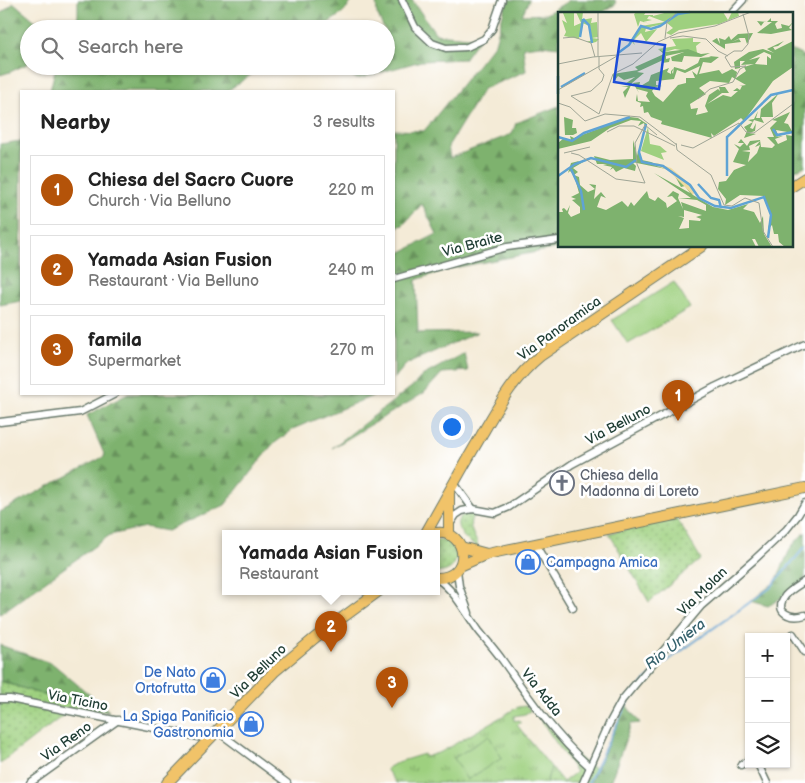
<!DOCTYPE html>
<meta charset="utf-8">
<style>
:root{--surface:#fff;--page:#f6f6f6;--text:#222;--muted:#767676;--line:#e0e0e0;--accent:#b45309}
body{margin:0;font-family:"Balsamiq Sans",sans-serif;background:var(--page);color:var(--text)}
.controls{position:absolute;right:15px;bottom:15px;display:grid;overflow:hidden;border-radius:0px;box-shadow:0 1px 4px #0004}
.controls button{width:45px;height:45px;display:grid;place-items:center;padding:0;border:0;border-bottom:1px solid var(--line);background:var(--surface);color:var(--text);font:25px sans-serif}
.you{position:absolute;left:451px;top:426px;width:18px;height:18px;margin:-12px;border:4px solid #fff;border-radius:50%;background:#1a73e8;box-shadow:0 0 0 8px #1a73e833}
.badge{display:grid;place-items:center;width:32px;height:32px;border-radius:50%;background:var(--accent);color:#fff;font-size:16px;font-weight:700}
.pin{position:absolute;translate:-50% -41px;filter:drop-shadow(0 1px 2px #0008)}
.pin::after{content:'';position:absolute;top:26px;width:18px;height:15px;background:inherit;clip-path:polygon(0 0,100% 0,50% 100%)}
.popup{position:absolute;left:222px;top:530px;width:218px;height:65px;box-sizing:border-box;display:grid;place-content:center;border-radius:0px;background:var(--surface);filter:drop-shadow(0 1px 4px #0005);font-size:16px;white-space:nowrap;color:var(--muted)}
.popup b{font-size:19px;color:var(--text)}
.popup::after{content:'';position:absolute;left:50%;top:100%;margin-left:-10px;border:10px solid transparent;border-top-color:var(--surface)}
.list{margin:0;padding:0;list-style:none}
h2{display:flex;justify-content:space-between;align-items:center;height:65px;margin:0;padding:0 20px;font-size:21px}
h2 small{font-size:16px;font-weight:400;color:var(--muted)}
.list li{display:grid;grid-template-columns:32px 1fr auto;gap:15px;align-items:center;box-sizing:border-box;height:70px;margin:0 10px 10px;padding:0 10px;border:1px solid var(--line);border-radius:0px}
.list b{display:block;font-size:19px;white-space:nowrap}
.list p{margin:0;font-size:16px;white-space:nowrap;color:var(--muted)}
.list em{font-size:16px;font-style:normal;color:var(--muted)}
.icon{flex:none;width:28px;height:28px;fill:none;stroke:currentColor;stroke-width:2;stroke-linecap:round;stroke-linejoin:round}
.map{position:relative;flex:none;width:805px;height:783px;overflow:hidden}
.search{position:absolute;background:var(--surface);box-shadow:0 1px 4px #0004;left:20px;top:20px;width:375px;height:55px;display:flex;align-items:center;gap:12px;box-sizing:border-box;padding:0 18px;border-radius:28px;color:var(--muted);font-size:19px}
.panel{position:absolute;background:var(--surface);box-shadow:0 1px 4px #0004;left:20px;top:90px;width:375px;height:305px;border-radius:0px}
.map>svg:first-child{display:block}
.grass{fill:url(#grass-dots);stroke:#5e865a}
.forest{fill:url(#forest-firs);stroke:#4e7851}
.park{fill:url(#park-tufts);stroke:#5e865a}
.garden{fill:#9ed07f;stroke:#5e865a}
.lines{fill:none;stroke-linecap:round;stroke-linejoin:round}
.stream{stroke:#5fa3d4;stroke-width:2}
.street-casing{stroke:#6a7a6d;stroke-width:9}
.primary-casing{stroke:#6a7a6d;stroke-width:12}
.street{stroke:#fff;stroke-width:6}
.primary{stroke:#f1c369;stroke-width:10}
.labels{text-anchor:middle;stroke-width:5;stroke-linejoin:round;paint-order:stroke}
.street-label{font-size:14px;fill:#1f3d34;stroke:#fff}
.worship-label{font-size:14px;fill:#5b616d;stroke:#fff;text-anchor:start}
.shop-label{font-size:14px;fill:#366cbe;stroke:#fff;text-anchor:end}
.water-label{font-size:15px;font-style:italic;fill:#35616c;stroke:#fff}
.inset-river{fill:none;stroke:#5fa3d4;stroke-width:2.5}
.inset-road{fill:none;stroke:#9fa596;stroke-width:1}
.view{fill:#1d4ed8;fill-opacity:0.15;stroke:#1d4ed8;stroke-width:2.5}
.inset-edge{fill:none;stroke:#1f3d34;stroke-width:2.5}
</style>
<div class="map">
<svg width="805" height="783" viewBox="0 0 805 783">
<defs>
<pattern id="grass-dots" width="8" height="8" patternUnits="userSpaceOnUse" patternTransform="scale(1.25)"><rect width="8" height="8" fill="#9ed07f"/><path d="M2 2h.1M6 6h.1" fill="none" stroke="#80aa69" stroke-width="1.8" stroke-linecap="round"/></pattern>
<pattern id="forest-firs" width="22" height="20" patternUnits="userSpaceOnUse" patternTransform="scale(1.25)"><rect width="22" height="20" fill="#7eb26e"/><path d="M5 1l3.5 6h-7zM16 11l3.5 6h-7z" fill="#67925b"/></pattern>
<pattern id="park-tufts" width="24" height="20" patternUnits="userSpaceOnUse" patternTransform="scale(1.25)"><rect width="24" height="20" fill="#9ed07f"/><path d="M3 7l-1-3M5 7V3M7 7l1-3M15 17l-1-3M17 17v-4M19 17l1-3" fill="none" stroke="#80aa69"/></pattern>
</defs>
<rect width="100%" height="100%" fill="#fff"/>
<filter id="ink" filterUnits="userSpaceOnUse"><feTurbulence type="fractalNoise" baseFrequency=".02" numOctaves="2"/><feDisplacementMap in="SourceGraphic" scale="10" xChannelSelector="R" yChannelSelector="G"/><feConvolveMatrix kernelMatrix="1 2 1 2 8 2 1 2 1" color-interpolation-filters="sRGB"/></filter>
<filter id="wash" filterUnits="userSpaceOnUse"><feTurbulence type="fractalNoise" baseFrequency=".0096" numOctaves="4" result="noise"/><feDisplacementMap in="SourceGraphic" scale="20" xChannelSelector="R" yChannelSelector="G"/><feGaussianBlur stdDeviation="1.12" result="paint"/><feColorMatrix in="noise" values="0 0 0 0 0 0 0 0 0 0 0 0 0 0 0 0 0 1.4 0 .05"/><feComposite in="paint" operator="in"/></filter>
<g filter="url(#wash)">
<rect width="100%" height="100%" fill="#f4ebd7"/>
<g class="grass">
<path d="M471 513 474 514C465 527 476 535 478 547 463 542 445 516 471 513Z"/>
<path d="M677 519 701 559 649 602 609 533Z"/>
<path d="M436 540C463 537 463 575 436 572Z"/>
<path d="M0 681 65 702 109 711H69L0 764Z"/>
<path d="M535 712C548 726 579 763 595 768L589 783H546L551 767 563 782 576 772Z"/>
</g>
<g class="forest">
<path d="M78 0H353L343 13 319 29H71L74 28 78 16Z"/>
<path d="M376 0H412L436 34 479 38 464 59 421 61 357 79 345 72 348 66H386V29H384L377 14Z"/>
<path d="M507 0H529L522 15 546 14 570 0H615L616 4 600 14H559V47L541 45 523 47 526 71 483 89 448 146 450 158 512 134 516 123 559 106V246H568L448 269 416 280 418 333 478 332 406 364 394 379V256L437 234 422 204 403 225 394 228V130L424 131 495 43Z"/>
<path d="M14 3 45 29H29V63L10 72 0 75V14Z"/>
<path d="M791 50 805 57V166L799 169 791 170Z"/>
<path d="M56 66H264L227 91H50Z"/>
<path d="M21 141V301L0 305V144Z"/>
<path d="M464 353 468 371 442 373 424 393 332 448 414 385 422 376Z"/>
<path d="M128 394H377L295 428 272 445 225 505 167 531 145 527 110 535 0 614V512L105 456 87 415Z"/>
<path d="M805 532V579L786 595 768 606 751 601 776 581 791 547Z"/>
<path d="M0 645 53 664 109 711 65 702 1 681Z"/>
<path d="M626 705 640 723 631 724 610 783H590Z"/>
</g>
<path class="park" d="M525 706 530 709V711L525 714 514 716V721L518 720 521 722 517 725 551 767 546 783H396L386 769 398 762 424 754 425 757 441 752 518 707Z"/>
<g class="garden">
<path d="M674 282 690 308 628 344 612 320Z"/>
<path d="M489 736 502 758 467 780 454 758Z"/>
</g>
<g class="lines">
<path class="stream" d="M588 783 631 695 663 664 770 588 805 547"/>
</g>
</g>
<g filter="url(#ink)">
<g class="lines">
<defs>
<g id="street">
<path d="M402 0 415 27 432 43 446 48 467 47 484 39 492 29 502 0"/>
<path d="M730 14 743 0"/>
<path d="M394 279 507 247 559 240"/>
<path d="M0 422 80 412 115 394"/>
<path d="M454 483 473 509"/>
<path d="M450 524 456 515 462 511 473 509 495 513 509 507 572 464 715 387 805 344"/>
<path d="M535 544 573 608"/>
<path d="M457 570 459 586 469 613"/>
<path d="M437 579C454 589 467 615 479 631 487 641 496 651 503 661 529 698 556 737 590 767"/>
<path d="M805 581C799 585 790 590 785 596 773 613 791 619 805 615"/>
<path d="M793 634 805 652"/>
<path d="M0 699H10L209 739"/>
<path d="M217 731 287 783"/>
<path d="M758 764 767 783"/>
<path d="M741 765 749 760"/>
<path d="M30 783 118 720"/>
<path d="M583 783 609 724 622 700 701 606 754 560 786 530 798 515 805 503"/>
</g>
<g id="primary">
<path d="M791 187 805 178"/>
<path d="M426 533C444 501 462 468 481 436 498 407 513 378 540 356L702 246"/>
<path d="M436 533C469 529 473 579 436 578"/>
<path d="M449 535V493"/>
<path d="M461 547 487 554"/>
<path d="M460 566 487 554 805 488"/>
<path d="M167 783 274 672 316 637 379 591"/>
</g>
</defs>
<use href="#street" class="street-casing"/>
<use href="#primary" class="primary-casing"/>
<use href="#street" class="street"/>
<use href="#primary" class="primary"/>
</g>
</g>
<defs>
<symbol id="church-ring" viewBox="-11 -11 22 22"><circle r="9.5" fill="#fff" stroke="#6b7280" stroke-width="1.5"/><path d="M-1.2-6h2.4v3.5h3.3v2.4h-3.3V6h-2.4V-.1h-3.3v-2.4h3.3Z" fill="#6b7280"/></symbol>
<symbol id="shop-ring" viewBox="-11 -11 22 22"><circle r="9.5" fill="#fff" stroke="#3f7fe0" stroke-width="1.5"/><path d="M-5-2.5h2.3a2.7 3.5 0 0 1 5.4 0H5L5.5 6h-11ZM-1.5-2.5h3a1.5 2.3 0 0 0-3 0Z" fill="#3f7fe0"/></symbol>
</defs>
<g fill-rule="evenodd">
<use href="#church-ring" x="548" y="469" width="28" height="28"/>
<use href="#shop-ring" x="514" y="548" width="28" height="28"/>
<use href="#shop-ring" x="199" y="666" width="28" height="28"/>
<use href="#shop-ring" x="237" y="710" width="28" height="28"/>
</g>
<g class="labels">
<g class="street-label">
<text transform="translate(472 244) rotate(-15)" y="5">Via Braite</text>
<text transform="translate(559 328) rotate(-36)" y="5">Via Panoramica</text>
<text transform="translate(618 424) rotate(-28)" y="5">Via Belluno</text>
<text transform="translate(702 591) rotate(-44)" y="5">Via Molan</text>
<text transform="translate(258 671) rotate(-44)" y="5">Via Belluno</text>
<text transform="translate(542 692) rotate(52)" y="5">Via Adda</text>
<text transform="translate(78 700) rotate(11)" y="5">Via Ticino</text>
<text transform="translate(66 741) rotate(-35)" y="5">Via Reno</text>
</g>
<g class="worship-label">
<text x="580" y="480">Chiesa della<tspan x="580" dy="16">Madonna di Loreto</tspan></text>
</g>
<g class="shop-label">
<text x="546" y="567" text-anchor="start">Campagna Amica</text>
<text x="196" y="677">De Nato<tspan x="196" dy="16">Ortofrutta</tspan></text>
<text x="234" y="721">La Spiga Panificio<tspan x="234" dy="16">Gastronomia</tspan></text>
</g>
<g class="water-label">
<text transform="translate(675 644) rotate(-38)" y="5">Rio Uniera</text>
</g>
</g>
<g transform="translate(558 12)">
<rect width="235" height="235" fill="#f4ebd7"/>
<path d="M16 0V14L23 11 18 0H25L24 8 34 6 33 11 39 10 40 25 34 26 41 27 38 30 34 31 28 29H34L32 14 24 11 21 27 6 24 8 20 4 8 9 11 5 1ZM79 0H88L86 3H95V4L110 0H165L170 8 174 0H180L181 4 161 12 121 18 113 23 108 21 115 16 109 11 88 16 87 20 99 17 88 30 83 21 75 29 77 33 74 30 83 14 107 10 91 4 89 7 94 8 85 10 93 12 82 9 80 15 76 2ZM135 26V30H143L138 34 139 41 117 37 107 40 100 37 118 34 114 27ZM90 115 92 132 102 134 109 140 103 141 106 148 83 139Z" fill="#9ed07f"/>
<path d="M213 6V9H220L217 12 219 17 224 16 223 12 231 14 235 10 231 16 234 18 213 22 199 21 214 10H206L203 14 199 9 209 10ZM195 21 189 32 187 26H182L174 30 181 27 183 30 167 32V37L154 29 159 26 162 32 161 26 167 28 171 24 173 28 180 22ZM226 29 220 34 215 35 217 38 235 29V55L215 69 186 109 183 106 156 124 153 121 154 126 103 112 104 109 93 105 90 100 86 101 85 94 82 95 83 91 78 89V88L79 82 80 89 92 90 88 84 90 80 79 77 81 81 75 71 82 70 81 75 91 69 93 63 111 56 109 60 113 62V59L116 56 114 60 115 62 116 55 127 58 140 51 142 46 153 45 151 44 161 45 153 51 145 50 141 62 161 58 164 62 174 57 179 60 178 66 188 59 186 55 196 52 183 53 187 49H182V56L177 57 176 50 191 40 205 37 216 41 209 37ZM206 40 213 43V47L209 44V53L197 52 202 45 191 48ZM142 54 139 63 134 59 137 66H128V71L120 73 105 90 97 84 94 79 97 75 104 74 98 73V69L116 67 119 58 127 61ZM174 65 188 73 181 74H184L182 78 179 76 175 79H180L173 85 165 83 149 92 164 81H171L167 75H161L162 79 160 77 151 83 147 94 150 100 138 103 140 96 133 97 132 92 148 82 141 76 152 69 171 71ZM100 37 107 40 130 37 143 42 152 41 143 45 126 44 124 50 114 49 113 45 126 40 108 44V47L112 46 111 50 104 51 105 48 79 60 86 61 74 71 67 86 65 80 70 75H63L70 74 72 72H67L77 65 66 68 60 64 55 71V62L80 58 77 55 106 42ZM221 81 214 91 215 105H203L206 111 196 108 192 116 195 117 198 111 197 119 191 121 198 122 186 126 189 119 186 115 195 110 190 108 196 107 200 99 198 106H202L203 97ZM232 100 226 111 230 112 235 121 218 118 220 123 231 121 217 125 225 124 217 127 220 132 229 128 228 123 235 124V235H227L221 230 220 222H216L214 213 210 217 213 203 206 184 182 183 167 193 168 187 160 177 161 170 168 169 176 158 188 153 175 150 181 137 176 132 182 135 186 131H180L183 127 189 134 192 129 202 128 203 135 214 136 217 133 209 125H216L212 116 219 109 214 108ZM202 129 197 135 202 133 199 141 190 150 192 140 184 139 192 138 191 134ZM6 105 15 108 14 116H18L19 121 15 123H7ZM72 105 80 106 89 112 88 117 86 111 80 114 83 109 73 108 52 116 33 129 0 137V131L6 126 13 128 12 124 16 126ZM75 128 79 144 80 139 84 148 93 150 108 157 74 150 78 154 77 159 66 156 58 160 55 156 52 158 54 155 45 153 49 152H39L36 144 52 148 75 147ZM21 149 19 152 27 149 15 156 20 160 16 163 21 165 22 173 30 180 37 177 31 172 38 173 36 187 43 180 48 186 43 184 39 195 48 198 64 189 70 195 73 190 76 194 89 179 91 186 97 189 100 185 108 191 109 196 119 189 114 184 109 185 115 179 121 182 120 186H133L96 161 132 181 127 174 123 175 117 164 133 179 135 183 155 195 170 198 190 192 185 197 196 200 202 211 205 204 206 222 214 235H201L197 227H194L198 235H0V200H5L4 197 6 196 9 199 12 193 10 201 13 205 22 201V195L14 188 18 187 13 185 21 181 16 163 12 159 10 161 13 151ZM120 186 139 188 148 193V199L123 190 125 197ZM126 198 144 203 138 205 143 207 142 209 131 208V216L121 217 126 206 120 204 126 205Z" fill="#7eb26e" fill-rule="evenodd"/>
<path d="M99 151 113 156 133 173 137 179 135 183 110 158 93 152Z" fill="#eeda9e"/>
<path class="inset-river" d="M25 7 31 13 34 31M22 25 25 7M60 41 71 33 83 14 93 17 102 14 120 2 132 0M0 64V82M3 75 27 61M88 112 81 140 84 150 105 154 132 173 141 186 157 194 173 196 206 185 213 203 210 226M215 117 219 123 235 120M0 125 14 129 26 121 72 105M13 157 23 179 26 198M0 164 17 152 33 146 68 155 78 148M169 164V125L213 83 235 78M140 172 153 186 161 188 163 196"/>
<path class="inset-road" d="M40 0V44M5 26 16 25 33 31 37 45M107 26 109 10 119 0M112 26 125 24 148 27 160 39 170 44M41 45V57L46 63 44 69 33 79 13 84 41 102M0 52 35 45 84 41M0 78 59 44M140 87 152 77 175 70 182 57 188 54 173 55 167 45 176 39H184L190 32 191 24 185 2M0 91 12 95 27 109 47 102 82 105 119 133M41 102 55 62 75 52 100 30 120 21 157 14 193 0M49 120 61 114H76L117 134M118 131 119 138 153 163 166 193 174 194 187 186 201 191 205 219 215 235M123 133 135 136 181 111 188 120 196 121 235 92M6 141 32 135M13 141 21 143 58 167 87 171 79 152 77 131 87 113 99 123"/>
<path class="view" d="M62 27 107 33 101 77 56 70Z"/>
<rect width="235" height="235" class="inset-edge"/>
</g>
</svg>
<div class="controls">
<button>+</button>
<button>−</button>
<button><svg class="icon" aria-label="layers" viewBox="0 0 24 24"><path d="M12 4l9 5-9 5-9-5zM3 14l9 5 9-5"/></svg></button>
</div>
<div class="you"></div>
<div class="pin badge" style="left:678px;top:421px">1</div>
<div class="pin badge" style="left:331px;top:652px">2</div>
<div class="popup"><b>Yamada Asian Fusion</b>Restaurant</div>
<div class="pin badge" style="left:392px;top:708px">3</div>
<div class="search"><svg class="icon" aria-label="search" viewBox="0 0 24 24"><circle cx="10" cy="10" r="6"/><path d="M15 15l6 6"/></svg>Search here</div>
<section class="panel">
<h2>Nearby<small>3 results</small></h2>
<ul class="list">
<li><span class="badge">1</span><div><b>Chiesa del Sacro Cuore</b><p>Church · Via Belluno</p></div><em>220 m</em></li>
<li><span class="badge">2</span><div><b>Yamada Asian Fusion</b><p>Restaurant · Via Belluno</p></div><em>240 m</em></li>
<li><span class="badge">3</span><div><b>famila</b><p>Supermarket</p></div><em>270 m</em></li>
</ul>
</section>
</div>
